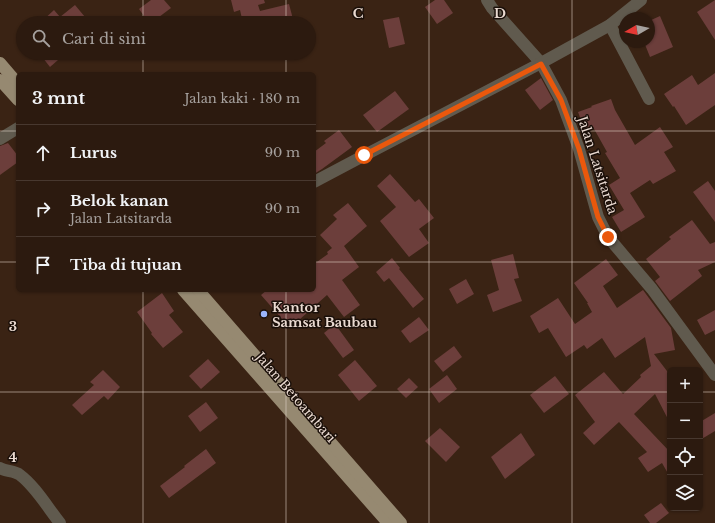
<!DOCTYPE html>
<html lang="id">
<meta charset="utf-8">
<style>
:root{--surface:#2c1a0f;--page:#342318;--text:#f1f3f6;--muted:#a6a19e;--line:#48382f}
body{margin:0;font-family:"Libre Baskerville",serif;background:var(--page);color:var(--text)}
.controls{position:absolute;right:12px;bottom:12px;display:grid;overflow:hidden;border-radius:6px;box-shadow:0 1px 3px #0004}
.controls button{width:36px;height:36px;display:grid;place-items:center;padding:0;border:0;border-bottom:1px solid var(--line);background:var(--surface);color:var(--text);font:20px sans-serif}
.compass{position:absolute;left:619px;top:12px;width:36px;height:36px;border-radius:50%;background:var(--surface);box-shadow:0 1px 3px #0004;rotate:261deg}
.stop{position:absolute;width:12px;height:12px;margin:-9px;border:3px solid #ea580c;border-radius:50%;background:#fff}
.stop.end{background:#ea580c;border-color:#fff;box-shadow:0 1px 4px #0008}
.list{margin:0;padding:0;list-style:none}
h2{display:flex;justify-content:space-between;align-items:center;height:52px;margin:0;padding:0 16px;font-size:17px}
h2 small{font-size:13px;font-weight:400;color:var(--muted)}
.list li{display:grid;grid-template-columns:26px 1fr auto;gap:12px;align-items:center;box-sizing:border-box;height:56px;padding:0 16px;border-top:1px solid var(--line)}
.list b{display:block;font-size:15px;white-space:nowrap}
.list p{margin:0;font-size:13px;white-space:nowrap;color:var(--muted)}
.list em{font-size:13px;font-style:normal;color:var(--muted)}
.icon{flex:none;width:22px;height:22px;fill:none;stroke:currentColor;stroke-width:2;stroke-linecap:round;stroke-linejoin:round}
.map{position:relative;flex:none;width:715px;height:523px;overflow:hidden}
.search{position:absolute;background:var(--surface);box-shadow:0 1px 3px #0004;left:16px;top:16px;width:300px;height:44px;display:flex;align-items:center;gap:10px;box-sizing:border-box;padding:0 14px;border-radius:22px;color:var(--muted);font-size:15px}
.panel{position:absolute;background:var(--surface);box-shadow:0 1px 3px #0004;left:16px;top:72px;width:300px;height:220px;border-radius:6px}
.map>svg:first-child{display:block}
.building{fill:#6c3e3b}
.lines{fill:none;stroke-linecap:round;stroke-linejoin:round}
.minor{stroke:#605a4e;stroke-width:12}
.major{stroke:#968971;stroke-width:12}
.route{stroke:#ea580c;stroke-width:5}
.grid{fill:none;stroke:#eadad1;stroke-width:1;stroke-opacity:0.55}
.poi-dot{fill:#9bb5fd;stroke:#1a0f09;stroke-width:1.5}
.labels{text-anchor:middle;stroke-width:3;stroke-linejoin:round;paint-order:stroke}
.street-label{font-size:13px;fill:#eadad1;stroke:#1a0f09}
.poi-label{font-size:13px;font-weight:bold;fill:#eadad1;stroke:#1a0f09;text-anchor:start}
.grid-label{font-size:13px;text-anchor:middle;font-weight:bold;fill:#eadad1;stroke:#1a0f09;stroke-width:3;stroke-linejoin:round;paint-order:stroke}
</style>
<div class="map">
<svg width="715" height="523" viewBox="0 0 715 523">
<rect width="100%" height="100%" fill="#3a2314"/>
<g class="building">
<path d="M151 0H164L171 8 151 23H149L139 9Z"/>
<path d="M231 0H264L265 3 258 5 260 11 289 4 294 23H243L240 10 234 12Z"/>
<path d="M435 0H444L453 13 437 24 425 7Z"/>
<path d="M715 0V40L697 12Z"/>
<path d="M75 5 90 23H40L54 10 60 17Z"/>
<path d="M660 16 673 47 650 57 644 42H649V21Z"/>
<path d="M399 17 405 44 389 48 383 20Z"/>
<path d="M39 53H66L50 67Z"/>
<path d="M715 73V105L686 125 674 106 673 107 664 94 692 75 698 85Z"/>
<path d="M541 78 553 100 540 110 525 90Z"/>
<path d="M395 91 409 109 377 132 363 115Z"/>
<path d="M611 99 615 110 635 145 660 127 673 147 664 152 676 171 653 184 650 180 630 193 645 217 621 232 612 217 624 210 609 185 620 178 605 153 607 152 593 127 585 131 578 112 592 107 591 106Z"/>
<path d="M339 130 352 147 322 169 314 174V152L326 143 324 141Z"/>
<path d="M8 143 18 156V162L0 175V146Z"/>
<path d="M390 174 415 202 419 199 434 218 419 229 429 243 409 257 380 221 396 207 377 186Z"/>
<path d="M708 181 715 191V222L693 192Z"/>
<path d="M348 203 367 226 344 246 359 267 342 280 360 305 344 317 327 295 290 328 261 295 267 290H314V264L328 254 327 252 332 248 320 235 337 219 333 215Z"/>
<path d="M692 220 710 244 715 242V262L698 270 702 276 670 301 655 281 660 277 646 259 671 239 669 237Z"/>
<path d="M513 254 519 278 514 279 522 301 493 312 487 295 499 290 491 260Z"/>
<path d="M392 258 400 268 399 269 424 299 413 308 389 278 384 282 376 272Z"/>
<path d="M606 259 618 275 603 286 617 308 643 290 671 328 675 350 654 354 670 375V423L655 394 634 414 670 452V477L662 463 648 472 638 458 647 452 619 422 594 445 583 433 595 422 575 395 604 372 623 394 641 377 640 375 651 366 645 337 615 358 602 338 587 349 584 345 566 357 548 328 539 333 530 316 558 298 575 324 592 312 587 303H588L574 283Z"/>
<path d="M466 279 474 294 457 304 449 289Z"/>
<path d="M162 293 174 311 169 315 183 332 163 348 151 334 152 333 137 312Z"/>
<path d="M715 310V330L705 335 697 320Z"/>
<path d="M419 317 429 330 410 343 401 331Z"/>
<path d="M335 324 354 350 343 358 324 333Z"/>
<path d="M454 346 462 357 443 372 434 361Z"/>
<path d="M208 359 220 372 201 389 189 376Z"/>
<path d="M355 360 377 386 359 401 338 375Z"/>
<path d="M103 370 120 387 108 400 104 396 82 415 72 405 94 385 90 382Z"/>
<path d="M447 375 457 389 439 403 429 389Z"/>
<path d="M555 376 569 394 544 413 530 395Z"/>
<path d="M409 378 418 387 406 398 397 389Z"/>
<path d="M206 402 218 418 200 432 188 416Z"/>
<path d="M715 413V431L700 440V422Z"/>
<path d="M440 428 460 447 446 462 425 441Z"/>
<path d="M521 433 535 455 505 479 491 457Z"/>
<path d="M206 449 216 463 169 498 160 486 185 467 184 466Z"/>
<path d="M661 503 669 513 656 523H650L644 515Z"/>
</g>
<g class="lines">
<g class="minor">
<path d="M487 0 492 8 541 63 561 100 579 149 598 217 608 237 652 289 715 375"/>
<path d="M610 25 649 99"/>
<path d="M0 139 18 128"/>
<path d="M314 182 365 155 541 63 610 25 641 0"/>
<path d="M0 468C6 472 14 470 20 475 35 486 48 508 60 523"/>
</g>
<g class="major">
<path d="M0 63 18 84"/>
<path d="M0 80 18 100"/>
<path d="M183 290 388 523"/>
<path d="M198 290 401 523"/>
</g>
</g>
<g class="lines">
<path class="route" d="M364 155 541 64 561 100 579 149 598 217 608 237"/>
</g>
<path class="grid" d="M143 0V23M286 0V23M429 0V523M572 0V523M143 53V74M286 53V74M0 131H18M314 131H715M0 262H18M314 262H715M143 290V523M286 290V523M0 392H670M700 392H715"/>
<circle class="poi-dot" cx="264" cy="314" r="4"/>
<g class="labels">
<g class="street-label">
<text transform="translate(598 165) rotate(72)" y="5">Jalan Latsitarda</text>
<text transform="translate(296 397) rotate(49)" y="5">Jalan Betoambari</text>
</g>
<g class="poi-label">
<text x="272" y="312">Kantor<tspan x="272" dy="15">Samsat Baubau</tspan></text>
</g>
</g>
<g class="grid-label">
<text x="358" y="18">C</text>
<text x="500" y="18">D</text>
<text x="13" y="331">3</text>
<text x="13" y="462">4</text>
</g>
</svg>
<div class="controls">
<button>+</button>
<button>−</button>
<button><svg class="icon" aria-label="locate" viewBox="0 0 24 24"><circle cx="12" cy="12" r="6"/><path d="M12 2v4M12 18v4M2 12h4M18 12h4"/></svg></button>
<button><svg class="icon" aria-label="layers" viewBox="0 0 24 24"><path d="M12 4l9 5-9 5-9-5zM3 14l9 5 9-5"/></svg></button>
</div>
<svg class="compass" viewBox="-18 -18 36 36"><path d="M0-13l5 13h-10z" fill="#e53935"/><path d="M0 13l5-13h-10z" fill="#a6a19e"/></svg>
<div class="stop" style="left:364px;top:155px"></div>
<div class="stop end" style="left:608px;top:237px"></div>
<div class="search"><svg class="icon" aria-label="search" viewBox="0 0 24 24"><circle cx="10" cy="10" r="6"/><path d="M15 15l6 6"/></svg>Cari di sini</div>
<section class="panel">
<h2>3 mnt<small>Jalan kaki · 180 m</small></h2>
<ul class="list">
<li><svg class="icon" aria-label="ahead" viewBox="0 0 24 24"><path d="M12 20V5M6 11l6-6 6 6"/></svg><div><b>Lurus</b></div><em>90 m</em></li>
<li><svg class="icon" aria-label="right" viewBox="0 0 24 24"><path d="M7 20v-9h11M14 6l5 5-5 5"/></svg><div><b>Belok kanan</b><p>Jalan Latsitarda</p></div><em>90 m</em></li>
<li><svg class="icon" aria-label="arrive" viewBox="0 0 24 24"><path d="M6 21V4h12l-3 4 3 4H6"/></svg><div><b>Tiba di tujuan</b></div></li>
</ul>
</section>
</div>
